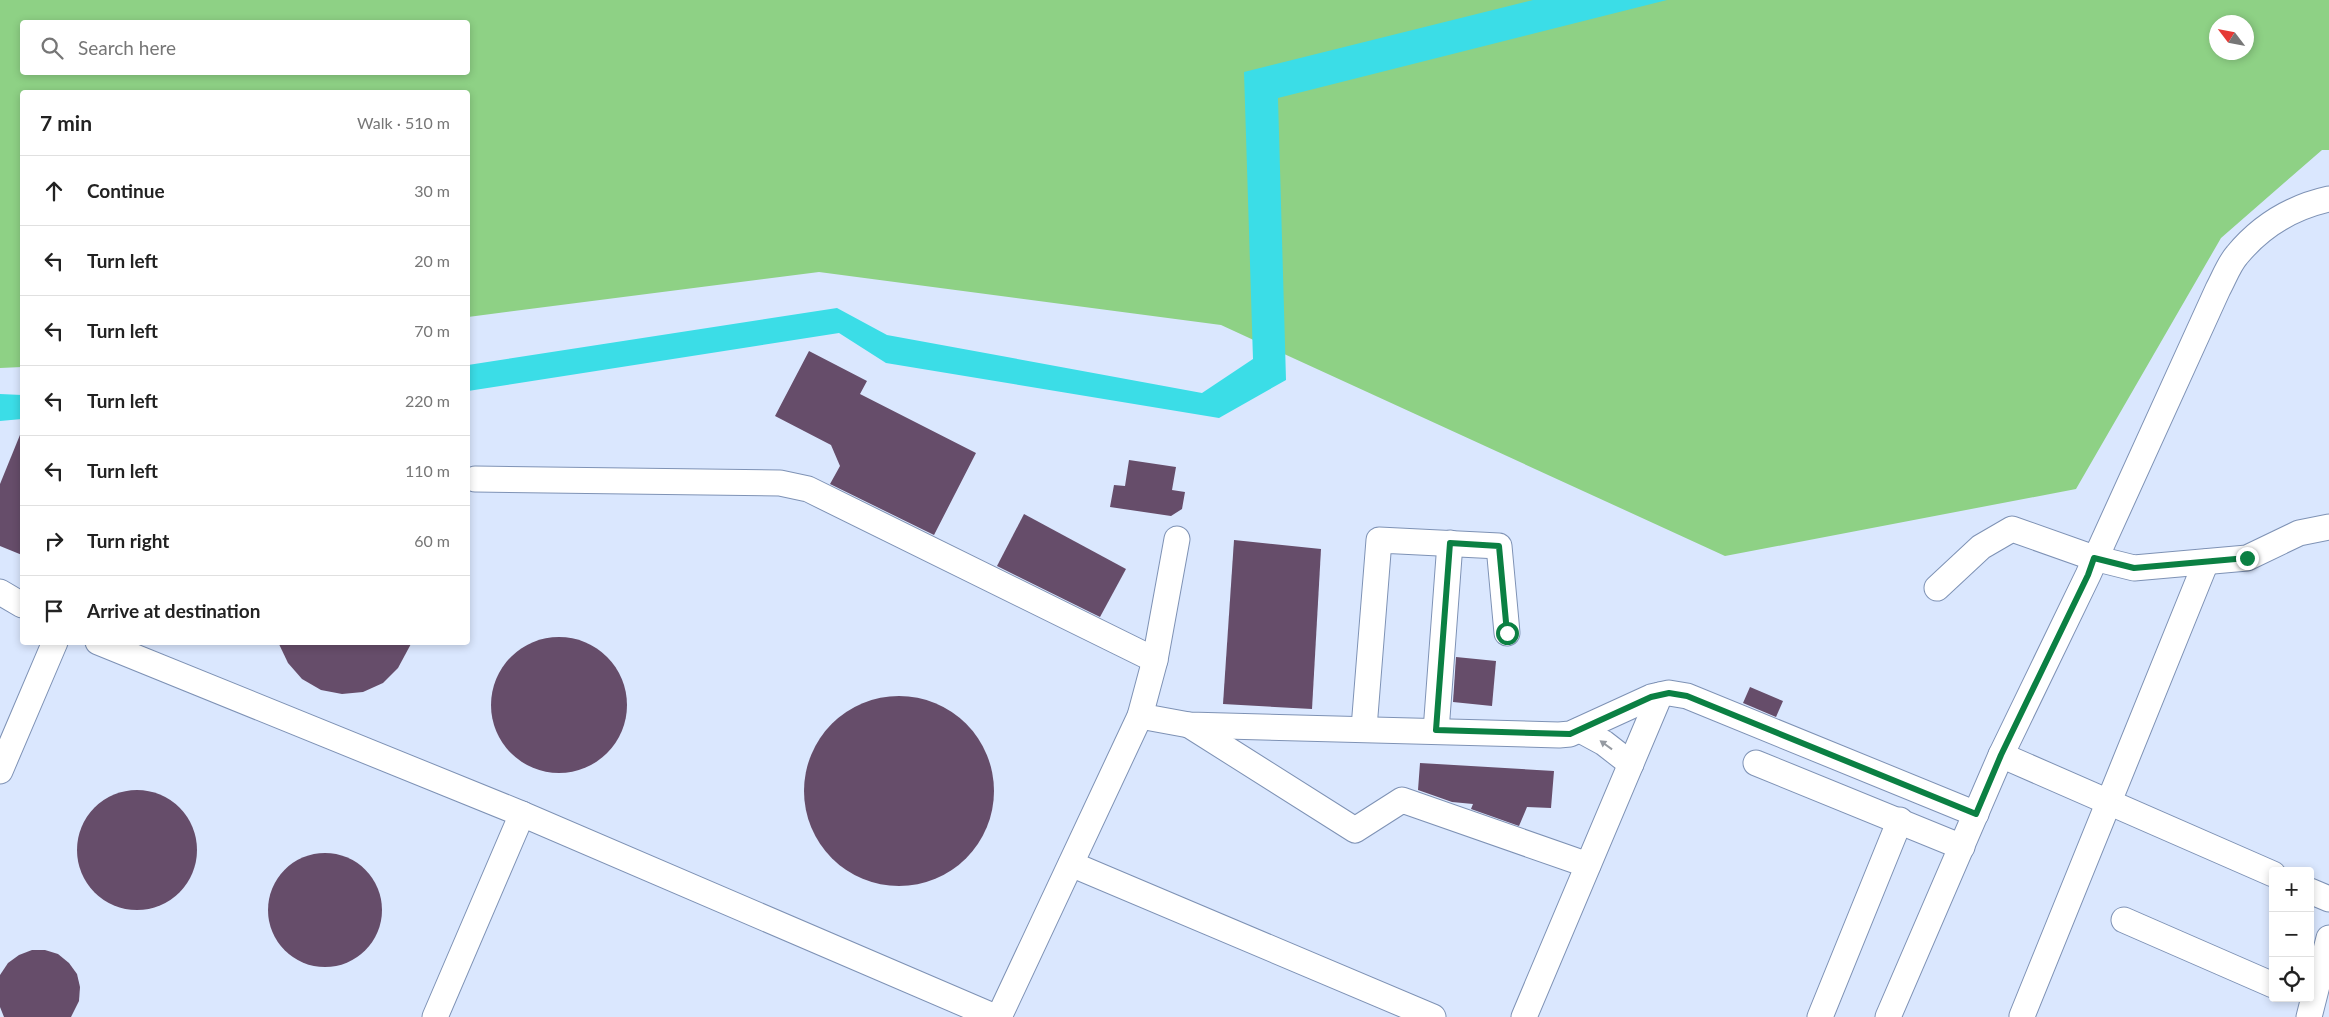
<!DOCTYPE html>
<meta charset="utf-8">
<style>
:root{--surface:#fff;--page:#f6f6f6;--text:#222;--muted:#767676;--line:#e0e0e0}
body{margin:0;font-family:Lato,sans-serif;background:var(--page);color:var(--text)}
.controls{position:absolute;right:15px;bottom:15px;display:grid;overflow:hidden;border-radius:5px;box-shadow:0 2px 8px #0003}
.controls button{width:45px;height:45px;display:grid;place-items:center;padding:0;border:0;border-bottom:1px solid var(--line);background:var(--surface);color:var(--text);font:25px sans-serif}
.compass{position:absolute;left:2209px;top:15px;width:45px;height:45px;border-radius:50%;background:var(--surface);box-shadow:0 2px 8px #0003;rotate:302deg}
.stop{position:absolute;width:15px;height:15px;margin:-11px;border:4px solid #0b8043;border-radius:50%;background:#fff}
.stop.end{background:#0b8043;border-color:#fff;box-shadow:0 1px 5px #0008}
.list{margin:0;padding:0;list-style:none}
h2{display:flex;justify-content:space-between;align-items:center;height:65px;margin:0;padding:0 20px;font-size:21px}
h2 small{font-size:16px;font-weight:400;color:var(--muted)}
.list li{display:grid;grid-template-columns:32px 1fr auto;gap:15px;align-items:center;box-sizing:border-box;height:70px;padding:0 20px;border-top:1px solid var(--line)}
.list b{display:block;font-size:19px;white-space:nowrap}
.list em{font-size:16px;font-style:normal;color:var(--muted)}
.icon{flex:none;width:28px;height:28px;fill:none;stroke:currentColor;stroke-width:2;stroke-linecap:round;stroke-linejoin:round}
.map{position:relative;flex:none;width:2329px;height:1017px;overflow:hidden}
.search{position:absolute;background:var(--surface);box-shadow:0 2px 8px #0003;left:20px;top:20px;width:450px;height:55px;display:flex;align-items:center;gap:12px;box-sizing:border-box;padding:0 18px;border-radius:5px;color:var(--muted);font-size:19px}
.panel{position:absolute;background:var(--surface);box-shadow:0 2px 8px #0003;left:20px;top:90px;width:450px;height:555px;border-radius:5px}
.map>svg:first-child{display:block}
.green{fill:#8ed185;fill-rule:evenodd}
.water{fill:#3bdde7}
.building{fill:#664d6a}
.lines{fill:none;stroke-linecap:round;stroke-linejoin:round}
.minor-casing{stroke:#7e92b5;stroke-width:27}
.minor{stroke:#fff;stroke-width:25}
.oneway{fill:#969ba2}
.route{stroke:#0b8043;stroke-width:6}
</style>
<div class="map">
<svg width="2329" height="1017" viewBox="0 0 2329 1017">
<rect width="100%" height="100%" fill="#dae7fe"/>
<path class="green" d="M0 0H2329V150H2322L2221 238 2076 489 1725 556 1221 325 819 272 468 317V92H22V367L0 368ZM22 22H468V72H22ZM2216 22H2246V52H2216Z"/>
<g class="water">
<path d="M1533 0H1667L1278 98 1286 380 1219 418 886 363 839 333 468 391V365L837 308 887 335 1202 393 1253 359 1244 72Z"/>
<path d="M0 394 22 395V419L0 421Z"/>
</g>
<g class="building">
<path d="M809 351 867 381 860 394 976 453 934 535 830 484 840 466 831 445 775 416Z"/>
<path d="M22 430V555L0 546V484Z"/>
<path d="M1129 460 1176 467 1172 490 1185 492 1182 509 1171 516 1110 507 1114 485 1125 486Z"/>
<path d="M1024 514 1126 569 1100 617 997 566Z"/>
<path d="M1234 540 1321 549 1312 709 1223 704Z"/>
<circle cx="559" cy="705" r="68"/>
<path d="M278 642H412L398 668 383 683 363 692 342 694 321 690 302 679 288 663Z"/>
<path d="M1456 657 1496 661 1492 706 1453 702Z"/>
<path d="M1750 687 1783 701 1776 717 1743 703Z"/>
<circle cx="899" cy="791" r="95"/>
<path d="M1420 763 1554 771 1551 808 1527 807 1519 826 1471 809 1473 804 1452 802 1418 790Z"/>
<circle cx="137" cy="850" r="60"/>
<circle cx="325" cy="910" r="57"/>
<path d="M32 950H45L58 954 69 963 77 974 80 987 79 1001 71 1017H4L0 1007V975L8 963 19 955Z"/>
</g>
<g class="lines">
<defs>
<g id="minor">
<path d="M475 479 780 483 808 489 1155 660"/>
<path d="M1937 588 1981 547 2012 529 2094 558 2134 568 2247 558 2299 533 2329 527"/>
<path d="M0 592 22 605"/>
<path d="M98 642 522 814 995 1017"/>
<path d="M1140 716 1189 725 1559 735 1570 734 1651 697 1669 693 1687 696 1976 814"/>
<path d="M1189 725 1355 830 1402 800 1588 865"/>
<path d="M1364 728 1379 540 1499 546 1507 633"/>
<path d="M1580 730 1604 743 1631 764"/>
<path d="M1436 731 1450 543"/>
<path d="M2001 755 2273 874"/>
<path d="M1756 763 1962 847"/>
<path d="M0 771 55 642"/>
<path d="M1071 864 1433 1017"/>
<path d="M2310 891 2329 899"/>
<path d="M2124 920 2273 985"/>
<path d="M2022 1016 2206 562"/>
<path d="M435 1017 522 814"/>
<path d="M999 1017 1140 716 1155 660 1177 539"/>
<path d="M1524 1017 1660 695"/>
<path d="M1820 1017 1900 820"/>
<path d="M1888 1017 2001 755 2088 575 2218 289C2224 278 2229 264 2237 255 2261 226 2293 207 2329 199"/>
<path d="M2309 1017 2329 938"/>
</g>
</defs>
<use href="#minor" class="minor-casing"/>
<use href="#minor" class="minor"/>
</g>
<defs><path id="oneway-solid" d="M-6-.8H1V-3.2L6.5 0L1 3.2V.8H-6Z" transform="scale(1.25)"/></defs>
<use class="oneway" href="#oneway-solid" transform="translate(1606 745) rotate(-144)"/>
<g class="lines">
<path class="route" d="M1507 633 1499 546 1450 543 1436 730 1570 734 1651 697 1669 693 1687 696 1976 814 2001 755 2088 575 2094 558 2134 568 2247 558"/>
</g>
</svg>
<div class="controls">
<button>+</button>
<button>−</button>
<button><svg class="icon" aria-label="locate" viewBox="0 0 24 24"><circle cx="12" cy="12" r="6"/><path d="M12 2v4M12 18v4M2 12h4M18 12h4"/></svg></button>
</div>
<svg class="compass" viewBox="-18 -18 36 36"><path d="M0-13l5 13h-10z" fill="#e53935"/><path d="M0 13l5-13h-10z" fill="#767676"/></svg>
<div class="stop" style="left:1507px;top:633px"></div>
<div class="stop end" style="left:2247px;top:558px"></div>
<div class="search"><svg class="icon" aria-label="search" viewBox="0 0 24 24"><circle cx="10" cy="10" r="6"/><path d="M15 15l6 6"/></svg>Search here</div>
<section class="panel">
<h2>7 min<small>Walk · 510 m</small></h2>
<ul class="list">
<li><svg class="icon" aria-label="ahead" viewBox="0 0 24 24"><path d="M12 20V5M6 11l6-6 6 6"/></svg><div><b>Continue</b></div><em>30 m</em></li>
<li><svg class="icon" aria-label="left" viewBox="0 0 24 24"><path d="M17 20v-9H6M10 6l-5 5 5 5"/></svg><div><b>Turn left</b></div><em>20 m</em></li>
<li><svg class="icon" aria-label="left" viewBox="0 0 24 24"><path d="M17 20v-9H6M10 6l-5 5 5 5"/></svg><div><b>Turn left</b></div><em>70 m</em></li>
<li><svg class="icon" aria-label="left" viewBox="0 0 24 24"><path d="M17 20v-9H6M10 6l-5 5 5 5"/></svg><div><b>Turn left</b></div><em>220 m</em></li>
<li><svg class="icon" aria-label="left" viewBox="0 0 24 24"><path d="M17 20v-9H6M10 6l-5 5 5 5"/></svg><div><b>Turn left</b></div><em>110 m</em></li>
<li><svg class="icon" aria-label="right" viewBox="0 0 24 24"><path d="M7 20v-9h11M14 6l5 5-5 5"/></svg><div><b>Turn right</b></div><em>60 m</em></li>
<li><svg class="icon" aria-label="arrive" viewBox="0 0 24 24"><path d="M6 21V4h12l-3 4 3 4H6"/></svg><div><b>Arrive at destination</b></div></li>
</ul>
</section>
</div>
